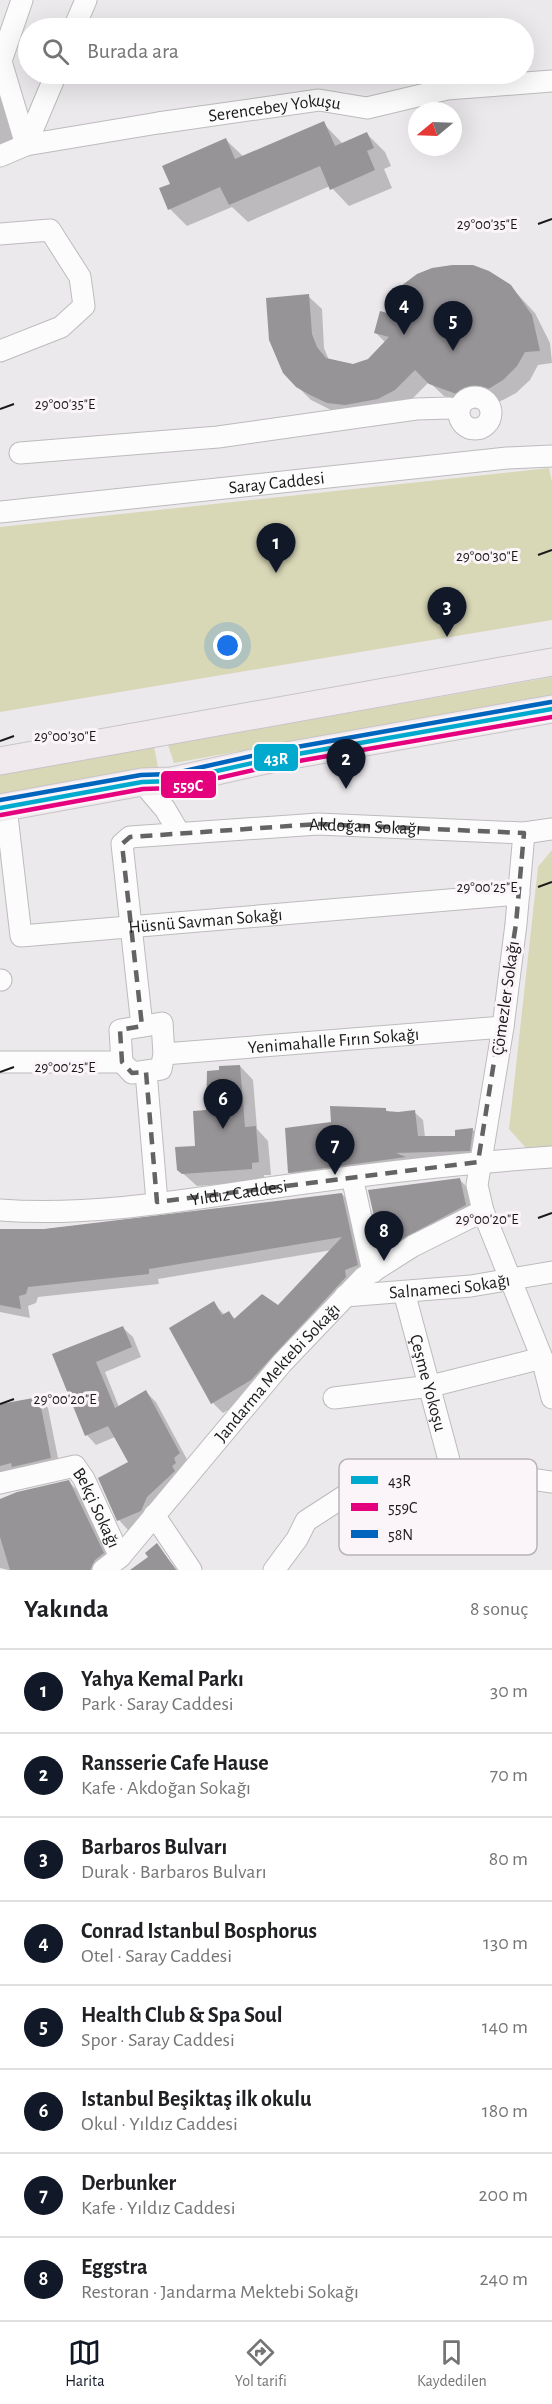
<!DOCTYPE html>
<html lang="tr">
<meta charset="utf-8">
<style>
:root{--surface:#fff;--page:#f2f2f2;--text:#202124;--muted:#757577;--line:#e0e0e0;--accent:#111827}
body{margin:0;font-family:"Alegreya Sans",sans-serif;background:var(--page);color:var(--text)}
.compass{position:absolute;left:408px;top:102px;width:54px;height:54px;border-radius:50%;background:var(--surface);box-shadow:0 6px 24px #0002;rotate:251deg}
.you{position:absolute;left:228px;top:646px;width:21px;height:21px;margin:-15px;border:4px solid #fff;border-radius:50%;background:#1a73e8;box-shadow:0 0 0 9px #1a73e833}
.badge{display:grid;place-items:center;width:39px;height:39px;border-radius:50%;background:var(--accent);color:#fff;font-size:20px;font-weight:700}
.pin{position:absolute;translate:-50% -50px;filter:drop-shadow(0 2px 3px #0008)}
.pin::after{content:'';position:absolute;top:32px;width:21px;height:18px;background:inherit;clip-path:polygon(0 0,100% 0,50% 100%)}
.list{margin:0;padding:0;list-style:none}
h2{display:flex;justify-content:space-between;align-items:center;height:78px;margin:0;padding:0 24px;font-size:26px}
h2 small{font-size:20px;font-weight:400;color:var(--muted)}
.list li{display:grid;grid-template-columns:39px 1fr auto;gap:18px;align-items:center;box-sizing:border-box;height:84px;padding:0 24px;border-top:2px solid var(--line)}
.list b{display:block;font-size:22px;white-space:nowrap}
.list p{margin:0;font-size:20px;white-space:nowrap;color:var(--muted)}
.list em{font-size:20px;font-style:normal;color:var(--muted)}
.icon{flex:none;width:33px;height:33px;fill:none;stroke:currentColor;stroke-width:2;stroke-linecap:round;stroke-linejoin:round}
.map{position:relative;flex:none;width:552px;height:1570px;overflow:hidden}
.search{position:absolute;background:var(--surface);box-shadow:0 6px 24px #0002;left:18px;right:18px;top:18px;height:66px;display:flex;align-items:center;gap:15px;box-sizing:border-box;padding:0 21px;border-radius:33px;color:var(--muted);font-size:22px}
.sheet{height:750px;background:var(--surface)}
nav{display:flex;justify-content:space-around;align-items:center;box-sizing:border-box;height:84px;border-top:2px solid var(--line);background:var(--surface);font-size:16px;color:var(--muted)}
nav a{display:grid;justify-items:center;gap:3px}
nav .on{color:var(--accent)}
.map>svg:first-child{display:block}
.green{fill:#d8d7b6}
.shadow{fill:#0003}
.building{fill:#979497}
.lines{fill:none;stroke-linecap:round;stroke-linejoin:round}
.minor-casing{stroke:#bdbbbd;stroke-width:23}
.major-casing{stroke:#c6c5c6;stroke-width:29}
.minor{stroke:#fcfcfc;stroke-width:21}
.major{stroke:#f0eaef;stroke-width:27}
.bus-1-casing{stroke:#fbf5fa;stroke-width:9}
.bus-2-casing{stroke:#fbf5fa;stroke-width:9}
.bus-3-casing{stroke:#fbf5fa;stroke-width:9}
.bus-1{stroke:#00a9ce;stroke-width:4.5}
.bus-2{stroke:#e5007d;stroke-width:4.5}
.bus-3{stroke:#0065bd;stroke-width:4.5}
.marked{fill:none;stroke:#646264;stroke-width:4.5;stroke-dasharray:12 8;stroke-linejoin:round}
.ticks{fill:none;stroke:#1b191a;stroke-width:2}
.labels{text-anchor:middle;stroke-width:6;stroke-linejoin:round;paint-order:stroke}
.street-label{font-size:18px;fill:#1b191a;stroke:#fbf5fa}
.key{fill:#fbf5fa;stroke:#b8b3b7;stroke-width:1.5}
.key-label{font-size:16px;fill:#1b191a}
.ticks-label{font-size:15px;text-anchor:middle;fill:#1b191a;stroke:#fbf5fa;stroke-width:6;stroke-linejoin:round;paint-order:stroke}
.line-badge{stroke:#fbf5fa;stroke-width:2}
.badge-label{font-size:16px;text-anchor:middle;font-weight:bold;fill:#fff}
</style>
<div class="map">
<svg width="552" height="1570" viewBox="0 0 552 1570">
<rect width="100%" height="100%" fill="#ece9ec"/>
<g class="green">
<path d="M549 468 552 482V620L0 712V527Z"/>
<path d="M552 677V695L174 763 168 745Z"/>
<path d="M154 747 158 767 0 794V774Z"/>
<path d="M552 850V1148H526L509 1129 538 867Z"/>
</g>
<g class="shadow">
<path d="M0 96 9 105 20 143 0 148Z"/>
<path d="M323 123 343 144 367 134 385 152 391 166 384 169 392 188 349 206 330 186 248 222 232 207 187 226 170 209 172 184 226 140 244 157Z"/>
<path d="M510 286 535 313 550 343 552 363 538 365 530 380 516 393 503 400 476 409 444 396 429 382 408 403 341 415 311 400 297 386 285 372 271 339 308 296 322 309 324 348 329 360 354 366 369 360 386 343 376 333 388 315Z"/>
<path d="M240 1066 253 1080 257 1129 268 1141 271 1175H264L265 1181 197 1186 178 1169 197 1147 208 1111Z"/>
<path d="M385 1109 389 1113 414 1112 423 1120 425 1137H457L456 1131 473 1130 481 1138 477 1158 297 1180 289 1172 333 1124Z"/>
<path d="M460 1180 466 1186 472 1212 402 1249 396 1242 394 1229 384 1231 377 1224Z"/>
<path d="M342 1194 352 1204 368 1275 261 1390 223 1413 213 1403V1303L225 1315 229 1313 236 1320 279 1307 332 1250 158 1279 159 1284 38 1297 36 1303 28 1306 30 1318 0 1312V1230L22 1232Z"/>
<path d="M123 1328 133 1337 141 1357 105 1372 119 1407 146 1392 156 1402 189 1463 150 1520 128 1530 119 1520 130 1463 115 1437 96 1445 87 1435 54 1355Z"/>
<path d="M38 1398 48 1408 60 1468 0 1477V1412Z"/>
<path d="M69 1482 79 1492 113 1563 104 1570H8L0 1568V1500Z"/>
<path d="M157 1545 177 1570H133L150 1557Z"/>
</g>
<g class="building">
<path d="M324 121 335 146 367 132 374 148 367 151 375 170 330 190 320 166 229 205 220 187 168 210 159 188 170 184 162 166 226 138 235 159Z"/>
<path d="M452 265H473L489 271 511 285 532 315 540 351 525 352 517 366 503 380 490 388 462 396 429 384 415 370 395 390 378 399 345 405 327 403 310 395 296 387 283 373 269 340 266 298 309 294 312 334 317 347 326 358 353 364 368 359 389 337 374 333 380 311 387 313 393 297 401 286 417 274 432 268Z"/>
<path d="M240 1065 245 1127 256 1126 259 1162 252 1163V1169L182 1174 177 1170 175 1147 195 1146 193 1111 206 1110 207 1071 219 1070V1066Z"/>
<path d="M330 1106 386 1108V1111L398 1112 415 1110 418 1136H455V1130L473 1128 470 1151 396 1153 406 1157 288 1173 285 1128 331 1122Z"/>
<path d="M460 1178 466 1205 394 1243 391 1222 376 1225 368 1190Z"/>
<path d="M342 1193 358 1265 345 1270 346 1277 251 1380 211 1404 169 1328 214 1301 222 1315 229 1311 234 1319 262 1294 278 1305 342 1237 149 1269V1274L28 1287 26 1294 19 1296 21 1309 0 1305V1229H44Z"/>
<path d="M123 1326 132 1347 96 1362 115 1408 146 1390 180 1453 174 1458 176 1463 172 1466 175 1471 147 1497 141 1511 117 1521 98 1478 128 1462 108 1426 85 1436 52 1354Z"/>
<path d="M39 1397 51 1458 12 1467 11 1463 0 1466V1404Z"/>
<path d="M69 1480 104 1553 95 1560 90 1570H10L0 1537V1499L17 1492Z"/>
<path d="M157 1543 176 1570H130L148 1557 145 1553Z"/>
</g>
<g class="lines">
<defs>
<g id="minor">
<path d="M74 28 86 0"/>
<path d="M0 58 26 145"/>
<path d="M2 58 22 0"/>
<path d="M26 145 56 74"/>
<path id="s1" d="M0 156 26 145 158 123 319 100 367 108 447 89 552 81"/>
<path d="M0 234 50 230 80 277 84 306 61 327 0 351"/>
<circle cx="475" cy="413" r="16"/>
<path d="M20 453 218 437 416 409 449 408 458 410"/>
<path id="s2" d="M0 512 507 458 552 456"/>
<path d="M142 782 165 809 178 831"/>
<path id="s3" d="M6 807 21 936 519 894"/>
<path d="M524 833 516 924 503 1027 477 1185 483 1211 542 1358 552 1398"/>
<path d="M0 980H1"/>
<path d="M162 1023 164 1054 161 1069 132 1073 122 1062 120 1030Z"/>
<path id="s4" d="M142 1026 122 844 130 837 318 824 524 833 552 829"/>
<path id="s5" d="M164 1054 503 1027"/>
<path d="M0 1062H122"/>
<path d="M146 1072 157 1202"/>
<path d="M352 1177 373 1272"/>
<path id="s6" d="M0 1210C89 1217 187 1200 276 1187 368 1174 460 1163 552 1157"/>
<path id="s7" d="M404 1292 453 1475"/>
<path id="s8" d="M345 1296 471 1286 552 1272"/>
<path d="M334 1398 431 1386 542 1358"/>
<path id="s9" d="M0 1483 75 1466 84 1479 120 1557"/>
<path d="M154 1515 191 1570"/>
<path id="s10" d="M103 1570 120 1557 282 1363 364 1277 413 1246 483 1211"/>
<path d="M274 1570 297 1539 306 1521 343 1497 391 1485 483 1472 552 1482"/>
</g>
<g id="major">
<path d="M0 761 552 662"/>
<path d="M0 808 142 782 172 781 275 758 552 709"/>
</g>
</defs>
<use href="#minor" class="minor-casing"/>
<use href="#major" class="major-casing"/>
<use href="#minor" class="minor"/>
<use href="#major" class="major"/>
<defs>
<path id="bus-1" d="M0 808 142 782 172 781 275 758 552 709"/>
<path id="bus-2" d="M1 815 143 789 174 788 276 765 552 717"/>
<path id="bus-3" d="M0 800 141 775 171 774 274 751 551 702"/>
</defs>
<use href="#bus-1" class="bus-1-casing"/>
<use href="#bus-2" class="bus-2-casing"/>
<use href="#bus-3" class="bus-3-casing"/>
<use href="#bus-1" class="bus-1"/>
<use href="#bus-2" class="bus-2"/>
<use href="#bus-3" class="bus-3"/>
</g>
<path class="marked" d="M318 824 524 833 516 924 478 1162 157 1202 146 1072 132 1073 122 1062 120 1030 142 1026 122 844 130 837Z"/>
<path class="ticks" d="M538 224 552 219M0 409 14 404M538 555 552 550M0 741 14 736M538 887 552 882M0 1072 14 1067M538 1218 552 1213M0 1404 14 1399"/>
<g class="labels">
<g class="street-label">
<text dy="6" stroke="none"><textPath href="#s1" startOffset="280">Serencebey Yokuşu</textPath></text>
<text dy="6" stroke="none"><textPath href="#s2" startOffset="278">Saray Caddesi</textPath></text>
<text dy="6" stroke="none"><textPath href="#s4" startOffset="429">Akdoğan Sokağı</textPath></text>
<text dy="6" stroke="none"><textPath href="#s3" startOffset="315">Hüsnü Savman Sokağı</textPath></text>
<text transform="translate(505 998) rotate(-82)" y="6">Çömezler Sokağı</text>
<text dy="6" stroke="none"><textPath href="#s5" startOffset="170">Yenimahalle Fırın Sokağı</textPath></text>
<text dy="6" stroke="none"><textPath href="#s6" startOffset="240">Yıldız Caddesi</textPath></text>
<text dy="6" stroke="none"><textPath href="#s8" startOffset="105">Salnameci Sokağı</textPath></text>
<text dy="6" stroke="none"><textPath href="#s10" startOffset="264">Jandarma Mektebi Sokağı</textPath></text>
<text dy="6" stroke="none"><textPath href="#s7" startOffset="94">Çeşme Yokoşu</textPath></text>
<text dy="6" stroke="none"><textPath href="#s9" startOffset="124">Bekçi Sokağı</textPath></text>
</g>
</g>
<rect x="339" y="1459" width="198" height="96" rx="9" class="key"/>
<rect x="351" y="1476" width="27" height="8" fill="#00a9ce"/>
<rect x="351" y="1503" width="27" height="8" fill="#e5007d"/>
<rect x="351" y="1530" width="27" height="8" fill="#0065bd"/>
<g class="key-label">
<text x="388" y="1486">43R</text>
<text x="388" y="1513">559C</text>
<text x="388" y="1540">58N</text>
</g>
<g class="ticks-label">
<text x="487" y="229">29°00'35"E</text>
<text x="65" y="409">29°00'35"E</text>
<text x="487" y="561">29°00'30"E</text>
<text x="65" y="741">29°00'30"E</text>
<text x="487" y="892">29°00'25"E</text>
<text x="65" y="1072">29°00'25"E</text>
<text x="487" y="1224">29°00'20"E</text>
<text x="65" y="1404">29°00'20"E</text>
</g>
<g class="line-badge">
<rect x="253" y="743" width="46" height="29" rx="6" fill="#00a9ce"/>
<rect x="160" y="770" width="57" height="29" rx="6" fill="#e5007d"/>
</g>
<g class="badge-label">
<text x="276" y="764">43R</text>
<text x="188" y="791">559C</text>
</g>
</svg>
<svg class="compass" viewBox="-18 -18 36 36"><path d="M0-13l5 13h-10z" fill="#e53935"/><path d="M0 13l5-13h-10z" fill="#757577"/></svg>
<div class="you"></div>
<div class="pin badge" style="left:276px;top:573px">1</div>
<div class="pin badge" style="left:346px;top:789px">2</div>
<div class="pin badge" style="left:447px;top:637px">3</div>
<div class="pin badge" style="left:404px;top:335px">4</div>
<div class="pin badge" style="left:453px;top:351px">5</div>
<div class="pin badge" style="left:223px;top:1129px">6</div>
<div class="pin badge" style="left:335px;top:1175px">7</div>
<div class="pin badge" style="left:384px;top:1261px">8</div>
<div class="search"><svg class="icon" aria-label="search" viewBox="0 0 24 24"><circle cx="10" cy="10" r="6"/><path d="M15 15l6 6"/></svg>Burada ara</div>
</div>
<section class="sheet">
<h2>Yakında<small>8 sonuç</small></h2>
<ul class="list">
<li><span class="badge">1</span><div><b>Yahya Kemal Parkı</b><p>Park · Saray Caddesi</p></div><em>30 m</em></li>
<li><span class="badge">2</span><div><b>Ransserie Cafe Hause</b><p>Kafe · Akdoğan Sokağı</p></div><em>70 m</em></li>
<li><span class="badge">3</span><div><b>Barbaros Bulvarı</b><p>Durak · Barbaros Bulvarı</p></div><em>80 m</em></li>
<li><span class="badge">4</span><div><b>Conrad Istanbul Bosphorus</b><p>Otel · Saray Caddesi</p></div><em>130 m</em></li>
<li><span class="badge">5</span><div><b>Health Club &amp; Spa Soul</b><p>Spor · Saray Caddesi</p></div><em>140 m</em></li>
<li><span class="badge">6</span><div><b>Istanbul Beşiktaş ilk okulu</b><p>Okul · Yıldız Caddesi</p></div><em>180 m</em></li>
<li><span class="badge">7</span><div><b>Derbunker</b><p>Kafe · Yıldız Caddesi</p></div><em>200 m</em></li>
<li><span class="badge">8</span><div><b>Eggstra</b><p>Restoran · Jandarma Mektebi Sokağı</p></div><em>240 m</em></li>
</ul>
</section>
<nav>
<a class="on"><svg class="icon" aria-label="map" viewBox="0 0 24 24"><path d="M3 6l6-2 6 2 6-2v14l-6 2-6-2-6 2zM9 4v14M15 6v14"/></svg>Harita</a>
<a><svg class="icon" aria-label="directions" viewBox="0 0 24 24"><path d="M12 3l9 9-9 9-9-9zM9 14v-3h6M13 9l2 2-2 2"/></svg>Yol tarifi</a>
<a><svg class="icon" aria-label="saved" viewBox="0 0 24 24"><path d="M7 4h10v16l-5-4-5 4z"/></svg>Kaydedilen</a>
</nav>
